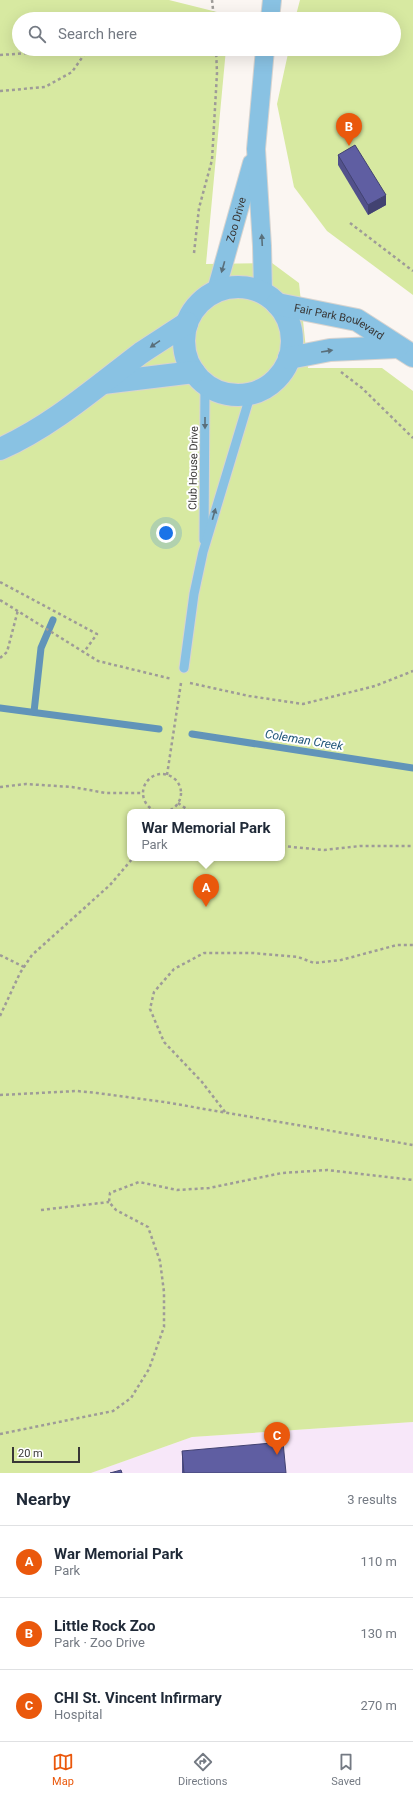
<!DOCTYPE html>
<meta charset="utf-8">
<style>
:root{--surface:#fff;--page:#f6f6f7;--text:#1f2937;--muted:#747a83;--line:#e0e1e3;--accent:#ea580c}
body{margin:0;font-family:Roboto,sans-serif;background:var(--page);color:var(--text)}
.scale{position:absolute;left:12px;bottom:10px;width:68px;box-sizing:border-box;padding-left:4px;border:2px solid #393736;border-top:0;font-size:11px;line-height:14px;white-space:nowrap;color:#393736;-webkit-text-stroke:3px #fff;paint-order:stroke}
.you{position:absolute;left:166px;top:533px;width:14px;height:14px;margin:-10px;border:3px solid #fff;border-radius:50%;background:#1a73e8;box-shadow:0 0 0 6px #1a73e833}
.badge{display:grid;place-items:center;width:26px;height:26px;border-radius:50%;background:var(--accent);color:#fff;font-size:13px;font-weight:700}
.pin{position:absolute;translate:-50% -33px;filter:drop-shadow(0 1px 2px #0008)}
.pin::after{content:'';position:absolute;top:21px;width:14px;height:12px;background:inherit;clip-path:polygon(0 0,100% 0,50% 100%)}
.popup{position:absolute;left:127px;top:809px;width:158px;height:52px;box-sizing:border-box;display:grid;place-content:center;border-radius:8px;background:var(--surface);filter:drop-shadow(0 1px 3px #0005);font-size:13px;white-space:nowrap;color:var(--muted)}
.popup b{font-size:15px;color:var(--text)}
.popup::after{content:'';position:absolute;left:50%;top:100%;margin-left:-8px;border:8px solid transparent;border-top-color:var(--surface)}
.list{margin:0;padding:0;list-style:none}
h2{display:flex;justify-content:space-between;align-items:center;height:52px;margin:0;padding:0 16px;font-size:17px}
h2 small{font-size:13px;font-weight:400;color:var(--muted)}
.list li{display:grid;grid-template-columns:26px 1fr auto;gap:12px;align-items:center;box-sizing:border-box;height:72px;padding:0 16px;border-top:1px solid var(--line)}
.list b{display:block;font-size:15px;white-space:nowrap}
.list p{margin:0;font-size:13px;white-space:nowrap;color:var(--muted)}
.list em{font-size:13px;font-style:normal;color:var(--muted)}
.icon{flex:none;width:22px;height:22px;fill:none;stroke:currentColor;stroke-width:2;stroke-linecap:round;stroke-linejoin:round}
.map{position:relative;flex:none;width:413px;height:1473px;overflow:hidden}
.search{position:absolute;background:var(--surface);box-shadow:0 4px 16px #0002;left:12px;right:12px;top:12px;height:44px;display:flex;align-items:center;gap:10px;box-sizing:border-box;padding:0 14px;border-radius:22px;color:var(--muted);font-size:15px}
.sheet{height:268px;background:var(--surface)}
nav{display:flex;justify-content:space-around;align-items:center;box-sizing:border-box;height:56px;border-top:1px solid var(--line);background:var(--surface);font-size:11px;color:var(--muted)}
nav a{display:grid;justify-items:center;gap:2px}
nav .on{color:var(--accent)}
.map>svg:first-child{display:block}
.medical{fill:#f7e7f9}
.green{fill:#d7e9a1;fill-rule:evenodd}
.lines{fill:none;stroke-linecap:round;stroke-linejoin:round}
.stream{stroke:#6194b9;stroke-width:7}
.service-casing{stroke:#d8d4d0;stroke-width:11}
.minor-casing{stroke:#d8d4d0;stroke-width:20}
.tertiary-casing{stroke:#d8d4d0;stroke-width:24}
.path{stroke:#9e9b98;stroke-width:2.5;stroke-dasharray:3 3;stroke-linecap:butt}
.service{stroke:#89c2e3;stroke-width:9}
.minor{stroke:#89c2e3;stroke-width:18}
.tertiary{stroke:#89c2e3;stroke-width:22}
.wall{fill:#52518b}
.shaded-wall{fill:#424271}
.building{fill:#5f5ea2;stroke:#424271}
.oneway{fill:#596f7b}
.labels{text-anchor:middle;stroke-width:4;stroke-linejoin:round;paint-order:stroke}
.street-label{font-size:11px;fill:#393736;stroke:#fff}
.water-label{font-size:12px;font-style:italic;fill:#1c5377;stroke:#fff}
</style>
<div class="map">
<svg width="413" height="1473" viewBox="0 0 413 1473">
<rect width="100%" height="100%" fill="#fbf6f2"/>
<path class="medical" d="M413 1422V1473H91L192 1437Z"/>
<g class="green">
<path d="M0 0H169L229 15V19H19V49H226L206 264 272 263 299 283 308 368H382L413 391V1422L192 1437 91 1473H0ZM130 812H282V858H130Z"/>
<path d="M300 0H413V295L327 231 294 187 277 104 289 49H394V19H295Z"/>
</g>
<g class="lines">
<g class="stream">
<path d="M0 708 159 729"/>
<path d="M34 712 41 648 53 620"/>
<path d="M192 734 413 768"/>
</g>
<defs>
<g id="service">
<path d="M204 540 205 384"/>
<path d="M184 668 194 594 203 552 251 393"/>
</g>
<g id="minor">
<path d="M270 19 272 0"/>
<path id="s1" d="M216 291 252 163"/>
<path d="M263 293 262 246 256 149 265 49"/>
</g>
<g id="tertiary">
<circle cx="238" cy="341" r="54"/>
<path id="s2" d="M277 304 357 320 413 356"/>
<path d="M289 358 330 350 397 347"/>
<path d="M103 383 194 372"/>
<path d="M0 449C52 426 96 387 141 353 156 343 172 333 187 323"/>
</g>
</defs>
<use href="#service" class="service-casing"/>
<use href="#minor" class="minor-casing"/>
<use href="#tertiary" class="tertiary-casing"/>
<g class="path">
<path d="M212 0 214 19"/>
<path d="M0 55 29 53 42 49"/>
<path d="M0 91 45 87 72 72 88 49"/>
<path d="M350 223 413 271"/>
<path d="M194 253 199 208 212 160 217 73 216 49"/>
<path d="M341 372 362 388 413 438"/>
<path d="M0 582 97 634 84 652"/>
<path d="M0 600 98 661 172 679"/>
<path d="M0 658 7 652 18 610"/>
<path d="M190 683 249 696 303 704 375 686 413 671"/>
<circle cx="162" cy="793" r="19"/>
<path d="M167 775 181 683"/>
<path d="M0 787 26 784 72 787 106 793H143"/>
<path d="M178 803 191 812"/>
<path d="M282 846 324 850 360 846H413"/>
<path d="M0 955 24 967"/>
<path d="M0 1016 20 973 32 955 110 885 133 858"/>
<path d="M0 1095 77 1091 97 1093 164 1102 413 1145"/>
<path d="M225 1112 202 1082 164 1042 150 1009 154 992 174 969 204 953H253L298 957 314 963 341 960 397 945H413"/>
<path d="M41 1210 109 1202"/>
<path d="M0 1434 113 1411 131 1398 149 1369 164 1327V1292L160 1261 148 1227 116 1210 109 1202 110 1193 139 1182 177 1190 209 1188 282 1173 327 1170 413 1180"/>
</g>
<use href="#service" class="service"/>
<use href="#minor" class="minor"/>
<use href="#tertiary" class="tertiary"/>
</g>
<g class="wall">
<path d="M338 155 386 205 368 215 338 165Z"/>
<path d="M182 1451 286 1473H182Z"/>
</g>
<path class="shaded-wall" d="M386 195V205L368 215V205Z"/>
<g class="building">
<path d="M355 145 386 195 368 205 338 155Z"/>
<path d="M283 1442 286 1473H184L182 1451Z"/>
<path d="M121 1470 122 1473H110Z"/>
</g>
<defs><path id="oneway-solid" d="M-6-.8H1V-3.2L6.5 0L1 3.2V.8H-6Z"/></defs>
<g class="oneway">
<use href="#oneway-solid" transform="translate(262 240) rotate(-93)"/>
<use href="#oneway-solid" transform="translate(223 267) rotate(106)"/>
<use href="#oneway-solid" transform="translate(155 344) rotate(146)"/>
<use href="#oneway-solid" transform="translate(327 351) rotate(-9)"/>
<use href="#oneway-solid" transform="translate(205 423) rotate(90)"/>
<use href="#oneway-solid" transform="translate(214 514) rotate(-74)"/>
</g>
<g class="labels">
<g class="street-label">
<text dy="4" stroke="none"><textPath href="#s1" startOffset="74">Zoo Drive</textPath></text>
<text dy="4" stroke="none"><textPath href="#s2" startOffset="65">Fair Park Boulevard</textPath></text>
<text transform="translate(193 468) rotate(-89)" y="4">Club House Drive</text>
</g>
<g class="water-label">
<text transform="translate(304 740) rotate(9)" y="4">Coleman Creek</text>
</g>
</g>
</svg>
<div class="scale">20 m</div>
<div class="you"></div>
<div class="pin badge" style="left:206px;top:907px">A</div>
<div class="popup"><b>War Memorial Park</b>Park</div>
<div class="pin badge" style="left:349px;top:146px">B</div>
<div class="pin badge" style="left:277px;top:1455px">C</div>
<div class="search"><svg class="icon" aria-label="search" viewBox="0 0 24 24"><circle cx="10" cy="10" r="6"/><path d="M15 15l6 6"/></svg>Search here</div>
</div>
<section class="sheet">
<h2>Nearby<small>3 results</small></h2>
<ul class="list">
<li><span class="badge">A</span><div><b>War Memorial Park</b><p>Park</p></div><em>110 m</em></li>
<li><span class="badge">B</span><div><b>Little Rock Zoo</b><p>Park · Zoo Drive</p></div><em>130 m</em></li>
<li><span class="badge">C</span><div><b>CHI St. Vincent Infirmary</b><p>Hospital</p></div><em>270 m</em></li>
</ul>
</section>
<nav>
<a class="on"><svg class="icon" aria-label="map" viewBox="0 0 24 24"><path d="M3 6l6-2 6 2 6-2v14l-6 2-6-2-6 2zM9 4v14M15 6v14"/></svg>Map</a>
<a><svg class="icon" aria-label="directions" viewBox="0 0 24 24"><path d="M12 3l9 9-9 9-9-9zM9 14v-3h6M13 9l2 2-2 2"/></svg>Directions</a>
<a><svg class="icon" aria-label="saved" viewBox="0 0 24 24"><path d="M7 4h10v16l-5-4-5 4z"/></svg>Saved</a>
</nav>
